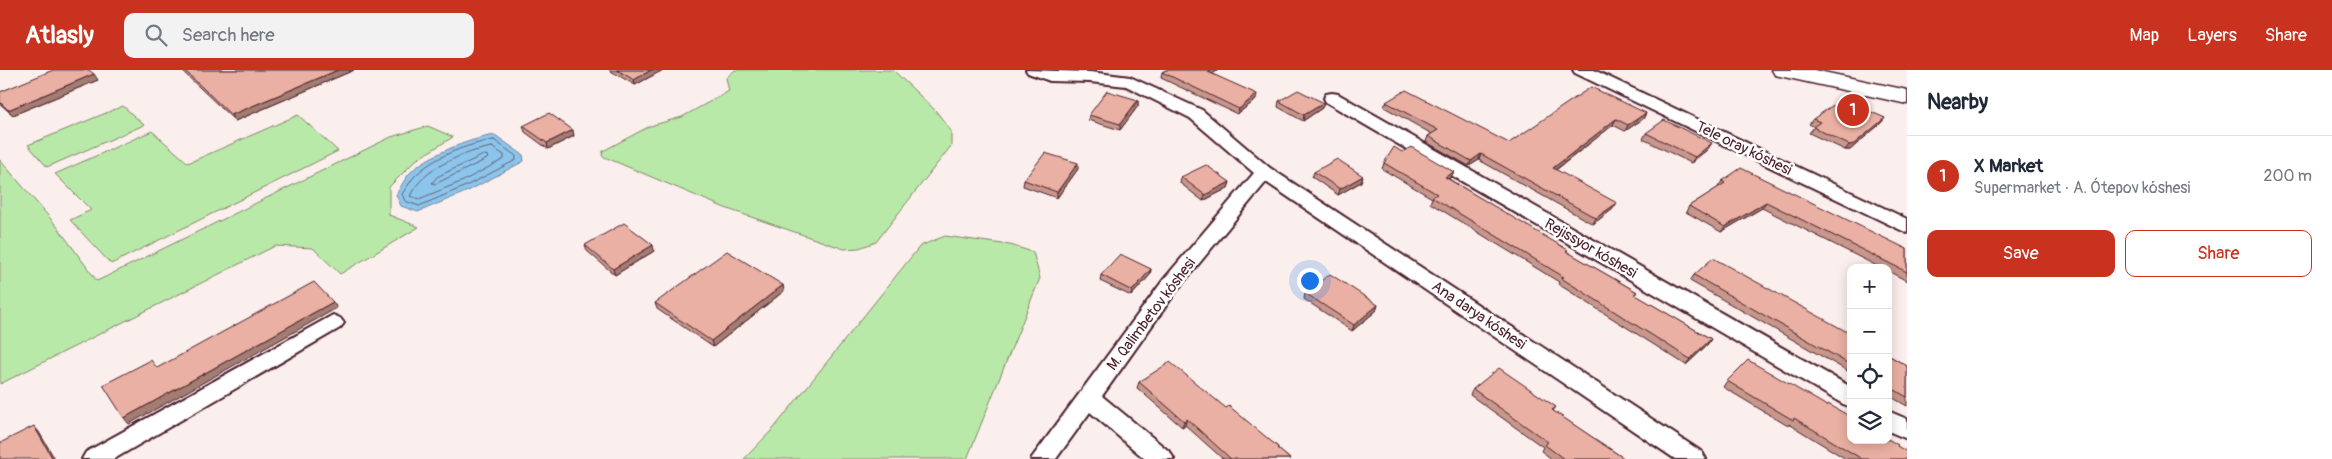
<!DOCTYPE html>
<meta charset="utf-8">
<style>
:root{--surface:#fff;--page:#f2f2f3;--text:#1f2937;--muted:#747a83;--line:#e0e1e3;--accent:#c8321e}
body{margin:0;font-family:Pangolin,sans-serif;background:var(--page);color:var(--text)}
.controls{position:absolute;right:15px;bottom:15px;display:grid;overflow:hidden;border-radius:10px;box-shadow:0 2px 12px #0003}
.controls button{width:45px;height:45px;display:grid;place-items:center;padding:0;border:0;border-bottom:1px solid var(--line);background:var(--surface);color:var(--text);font:25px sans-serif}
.you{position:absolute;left:1309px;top:210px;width:18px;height:18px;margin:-12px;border:4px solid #fff;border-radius:50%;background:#1a73e8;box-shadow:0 0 0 8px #1a73e833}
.badge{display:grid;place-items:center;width:32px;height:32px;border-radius:50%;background:var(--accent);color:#fff;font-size:16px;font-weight:700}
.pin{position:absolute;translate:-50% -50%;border:2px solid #fff;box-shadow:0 1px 5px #0006}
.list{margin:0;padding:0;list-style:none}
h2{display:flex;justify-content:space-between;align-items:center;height:65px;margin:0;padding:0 20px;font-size:21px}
h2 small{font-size:16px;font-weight:400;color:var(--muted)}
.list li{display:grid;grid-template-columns:32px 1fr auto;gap:15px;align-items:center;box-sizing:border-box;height:80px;padding:0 20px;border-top:1px solid var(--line)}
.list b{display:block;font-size:19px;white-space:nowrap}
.list p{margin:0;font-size:16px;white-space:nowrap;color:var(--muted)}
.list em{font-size:16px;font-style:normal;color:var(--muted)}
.actions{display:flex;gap:10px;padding:15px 20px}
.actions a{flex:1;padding:11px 0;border:1px solid var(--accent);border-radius:10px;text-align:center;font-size:18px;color:var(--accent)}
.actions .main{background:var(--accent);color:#fff}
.icon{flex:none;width:28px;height:28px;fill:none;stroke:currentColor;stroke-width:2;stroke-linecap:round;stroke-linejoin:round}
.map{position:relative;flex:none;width:1907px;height:389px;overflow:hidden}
header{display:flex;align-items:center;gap:30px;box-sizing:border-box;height:70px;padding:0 25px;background:var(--accent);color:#fff}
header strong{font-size:24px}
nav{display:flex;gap:28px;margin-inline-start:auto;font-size:18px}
.search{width:350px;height:45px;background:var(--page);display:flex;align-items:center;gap:12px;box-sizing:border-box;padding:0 18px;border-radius:10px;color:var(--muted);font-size:19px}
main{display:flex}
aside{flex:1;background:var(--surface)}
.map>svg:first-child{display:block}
.green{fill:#b9e9a8;stroke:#82846a}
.water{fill:#8cc5eb;stroke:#72839e}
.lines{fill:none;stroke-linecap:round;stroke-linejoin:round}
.shore{stroke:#646178;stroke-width:1}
.street-casing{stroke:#4a1f2b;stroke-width:4}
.secondary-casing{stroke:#4a1f2b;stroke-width:3}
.street{fill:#fff;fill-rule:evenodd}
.secondary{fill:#fff;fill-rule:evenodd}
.wall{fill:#c8978c;stroke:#4a1f2b}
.shaded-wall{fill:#a37b72;stroke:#4a1f2b}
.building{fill:#e9b0a3;stroke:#4a1f2b}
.labels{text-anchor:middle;stroke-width:5;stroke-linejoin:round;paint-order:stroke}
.street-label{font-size:15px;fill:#4a1f2b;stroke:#fff}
</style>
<header>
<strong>Atlasly</strong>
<div class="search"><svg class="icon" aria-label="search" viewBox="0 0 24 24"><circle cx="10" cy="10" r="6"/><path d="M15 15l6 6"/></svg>Search here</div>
<nav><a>Map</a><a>Layers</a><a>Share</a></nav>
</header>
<main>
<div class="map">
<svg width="1907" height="389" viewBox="0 0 1907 389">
<rect width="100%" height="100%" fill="#fbefed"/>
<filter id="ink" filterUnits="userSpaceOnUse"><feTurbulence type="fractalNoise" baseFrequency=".02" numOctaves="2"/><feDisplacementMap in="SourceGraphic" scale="10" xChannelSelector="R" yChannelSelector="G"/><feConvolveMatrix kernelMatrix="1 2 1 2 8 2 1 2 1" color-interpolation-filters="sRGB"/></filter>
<g filter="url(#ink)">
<g class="green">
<path d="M735 0H893L936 41 951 61V76L876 172 859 178 844 179 725 138 602 86 603 81 650 56 682 47 729 21 726 8Z"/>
<path d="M123 36 144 55 47 97 28 75Z"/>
<path d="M298 45 338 81 111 194 70 150 91 140 55 104 152 61 188 93Z"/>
<path d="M428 56 453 67 416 90 389 117V145L419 157 340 204 313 178 275 176 0 314V90L56 155 97 211 391 67Z"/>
<path d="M945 166 1010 175 1033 182 1040 208 967 389H744L774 358 920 176Z"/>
</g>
<path class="water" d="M495 65 523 85 524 91 468 121 418 142 401 136 396 125C400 118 404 110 409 104 424 86 472 68 495 65Z"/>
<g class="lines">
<g class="shore">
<path d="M494 70 516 86V90L466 116 419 136 405 131 402 124C406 119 409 113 413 108 432 87 467 74 494 70Z"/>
<path d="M492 77 504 85V89L463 111 419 129 410 126C423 98 463 82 492 77Z"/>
<path d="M484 85 488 86 487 89 435 114 432 113 437 107Z"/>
</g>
<defs>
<g id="street">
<path d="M1026 0 1090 2 1130 7 1202 40 1270 98 1702 382 1706 389H1675L1266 112 1178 219 1102 326 1170 382 1174 389H1145L1090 342 1056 389H1031L1164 209 1254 103 1190 48 1126 16 1090 12 1050 11 1028 3Z"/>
<path d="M1573 0H1594L1907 149V163L1575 3Z"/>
<path d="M1332 23 1338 24 1851 317V337L1843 334 1326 32 1324 28 1326 24Z"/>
<path d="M333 245 340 248 344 253 340 258 114 389H82L86 382Z"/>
<path d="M1888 341 1907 349V369L1888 361Z"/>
</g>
<path id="secondary" d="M1772 0H1814L1907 20V34L1775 5Z"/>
</defs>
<use href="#street" class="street-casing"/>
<use href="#secondary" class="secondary-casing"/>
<use href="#street" class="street"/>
<use href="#secondary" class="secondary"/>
</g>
<g class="wall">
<path d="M181 0H354L235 51Z"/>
<path d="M609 0H663L635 15Z"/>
<path d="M1166 0H1218L1212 4 1256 30 1237 44 1161 8 1162 2Z"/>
<path d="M98 10 13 45 0 34V22Z"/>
<path d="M1138 30V36L1120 60 1088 50 1089 45Z"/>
<path d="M1279 31 1324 33 1322 38 1303 51 1278 37Z"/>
<path d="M1386 32 1509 73 1646 43 1643 49 1625 61 1613 55 1556 100 1613 139 1593 154 1479 90 1469 96 1426 72 1428 66 1432 64 1384 37Z"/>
<path d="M1885 48 1880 54 1850 80H1845L1809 63 1814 57 1809 54 1813 49Z"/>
<path d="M523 56 574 66 548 79 525 62Z"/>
<path d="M1646 63 1708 79 1691 93 1643 69Z"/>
<path d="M1384 93 1451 107 1449 109 1567 182 1637 222 1635 225 1711 269 1707 275 1686 295 1558 214 1559 212 1430 133 1432 128 1382 99Z"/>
<path d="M1078 99 1057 128 1023 116 1024 110Z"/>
<path d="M1314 102 1361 112 1338 125 1312 107Z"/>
<path d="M1181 107 1230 112 1228 118 1203 131 1180 113Z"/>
<path d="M1722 111 1907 179V211L1888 201V198H1881L1762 138 1721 162 1686 142 1689 136 1719 117H1718Z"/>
<path d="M585 175 654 181 615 205 587 181Z"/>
<path d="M1151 199 1150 205 1131 226 1100 211 1101 205Z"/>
<path d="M1694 205 1851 264V303L1690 211Z"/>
<path d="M783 215 784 221 713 277 657 239 655 233Z"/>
<path d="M1305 223 1378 235 1376 241 1352 261 1304 229Z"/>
<path d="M1888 285 1907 296V336L1888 325Z"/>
<path d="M1727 311 1897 376 1907 389H1846L1789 354 1788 356 1723 317Z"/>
<path d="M1139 312 1226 338 1278 377V379L1290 389H1223L1185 355 1182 357 1137 318Z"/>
<path d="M1473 319 1556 337 1553 341 1625 389H1552L1541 381 1543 377 1470 325Z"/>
</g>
<g class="shaded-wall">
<path d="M338 0H354L235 51 231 45Z"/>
<path d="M651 0H663L635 15 634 10Z"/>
<path d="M1211 0H1218L1207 8 1208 2Z"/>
<path d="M94 4 98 10 13 45 8 40Z"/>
<path d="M1257 24 1256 30 1237 44 1239 39Z"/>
<path d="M1138 30V36L1120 60V54Z"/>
<path d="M1324 33 1322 38 1303 51 1304 45Z"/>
<path d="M1646 43 1643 49 1625 61 1628 55Z"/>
<path d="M1885 48 1880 54 1850 80H1845L1849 75Z"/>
<path d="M1616 49 1613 55 1550 104 1553 98Z"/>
<path d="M573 60 574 66 548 79 547 73Z"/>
<path d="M1712 73 1708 79 1691 93 1695 87Z"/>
<path d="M1481 84 1479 90 1469 96 1471 91Z"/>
<path d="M1078 93V99L1057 128V122Z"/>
<path d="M1454 102 1451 107 1443 113 1445 107Z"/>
<path d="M1363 106 1361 112 1338 125 1340 119Z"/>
<path d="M1230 112 1228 118 1203 131 1205 125Z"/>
<path d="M1766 132 1762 138 1721 162 1725 157Z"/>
<path d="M1617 133 1613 139 1593 154 1596 148Z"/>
<path d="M653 175 654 181 615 205 613 199Z"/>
<path d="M1151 199 1150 205 1131 226 1132 221Z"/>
<path d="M783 215 784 221 713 277 711 271Z"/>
<path d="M333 232 337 238 129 354 124 348Z"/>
<path d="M1378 235 1376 241 1352 261 1354 255Z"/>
<path d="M1711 269 1707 275 1686 295 1690 289Z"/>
<path d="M1187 349 1185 355 1182 357 1184 351Z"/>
<path d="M34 356 39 362 55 389H53Z"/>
</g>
<g class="building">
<path d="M53 0H89L94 4 8 40 0 32V22Z"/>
<path d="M184 0H338L231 45Z"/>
<path d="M617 0H651L634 10Z"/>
<path d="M1166 0H1211L1208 2 1257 24 1239 39 1162 2Z"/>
<path d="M1591 17 1646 43 1628 55 1616 49 1553 98 1617 133 1596 148 1481 84 1471 91 1428 66 1438 60 1386 32 1406 20 1509 73Z"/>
<path d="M1298 20 1324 33 1304 45 1279 31Z"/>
<path d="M1107 21 1138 30 1120 54 1089 45Z"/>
<path d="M1842 29 1885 48 1854 74 1849 75 1813 57 1820 52 1813 49Z"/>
<path d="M549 43 573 60 547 73 523 56Z"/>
<path d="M1664 50 1712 73 1695 87 1646 63Z"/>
<path d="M1394 77 1402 82 1411 77 1454 102 1445 107 1568 180 1566 181 1637 222 1634 224 1711 269 1690 289 1561 208 1564 207 1432 127 1437 124 1384 93Z"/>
<path d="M1045 83 1078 93 1057 122 1024 110Z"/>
<path d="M1337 89 1363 106 1340 119 1314 102Z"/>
<path d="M1206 95 1230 112 1205 125 1181 107Z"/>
<path d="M1741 98 1907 179V202L1766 132 1725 157 1689 136 1725 113 1722 111Z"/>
<path d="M624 153 653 175 613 199 585 175Z"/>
<path d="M727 181 783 215 711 271 655 233Z"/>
<path d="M1120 184 1151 199 1132 221 1101 205Z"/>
<path d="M1713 188 1851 264V295L1694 205Z"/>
<path d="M1330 204 1378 235 1354 255 1305 223Z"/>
<path d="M314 212 333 232 124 348 103 315 151 290 157 298Z"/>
<path d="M1888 285 1907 296V327L1888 316Z"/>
<path d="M1748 290 1827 336 1828 334 1851 347V370H1888V369L1898 375 1897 376 1907 382V389H1862L1794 348 1793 350 1727 311Z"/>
<path d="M1170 292 1226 338 1229 336 1278 377 1277 378 1290 389H1231L1187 349 1184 351 1139 312Z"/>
<path d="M1499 298 1556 337 1552 340 1625 389H1564L1545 375 1548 372 1473 319Z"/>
<path d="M34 356 53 389H0V373Z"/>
</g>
</g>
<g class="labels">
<g class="street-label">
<text transform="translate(1744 78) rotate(26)" y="5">Tele oray kóshesi</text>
<text transform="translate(1591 178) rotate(30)" y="5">Rejissyor kóshesi</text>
<text transform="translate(1151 244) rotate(-53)" y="5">M. Qalimbetov kóshesi</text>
<text transform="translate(1479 245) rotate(34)" y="5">Ana darya kóshesi</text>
</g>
</g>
</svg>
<div class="controls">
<button>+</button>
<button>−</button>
<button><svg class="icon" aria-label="locate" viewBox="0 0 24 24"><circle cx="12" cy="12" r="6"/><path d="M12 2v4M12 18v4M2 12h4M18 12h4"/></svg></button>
<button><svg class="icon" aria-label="layers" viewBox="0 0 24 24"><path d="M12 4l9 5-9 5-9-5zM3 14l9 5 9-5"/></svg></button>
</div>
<div class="you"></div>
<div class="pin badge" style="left:1853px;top:40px">1</div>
</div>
<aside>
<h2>Nearby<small></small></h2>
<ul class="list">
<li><span class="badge">1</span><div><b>X Market</b><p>Supermarket · A. Ótepov kóshesi</p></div><em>200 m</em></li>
</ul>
<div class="actions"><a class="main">Save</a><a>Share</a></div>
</aside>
</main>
